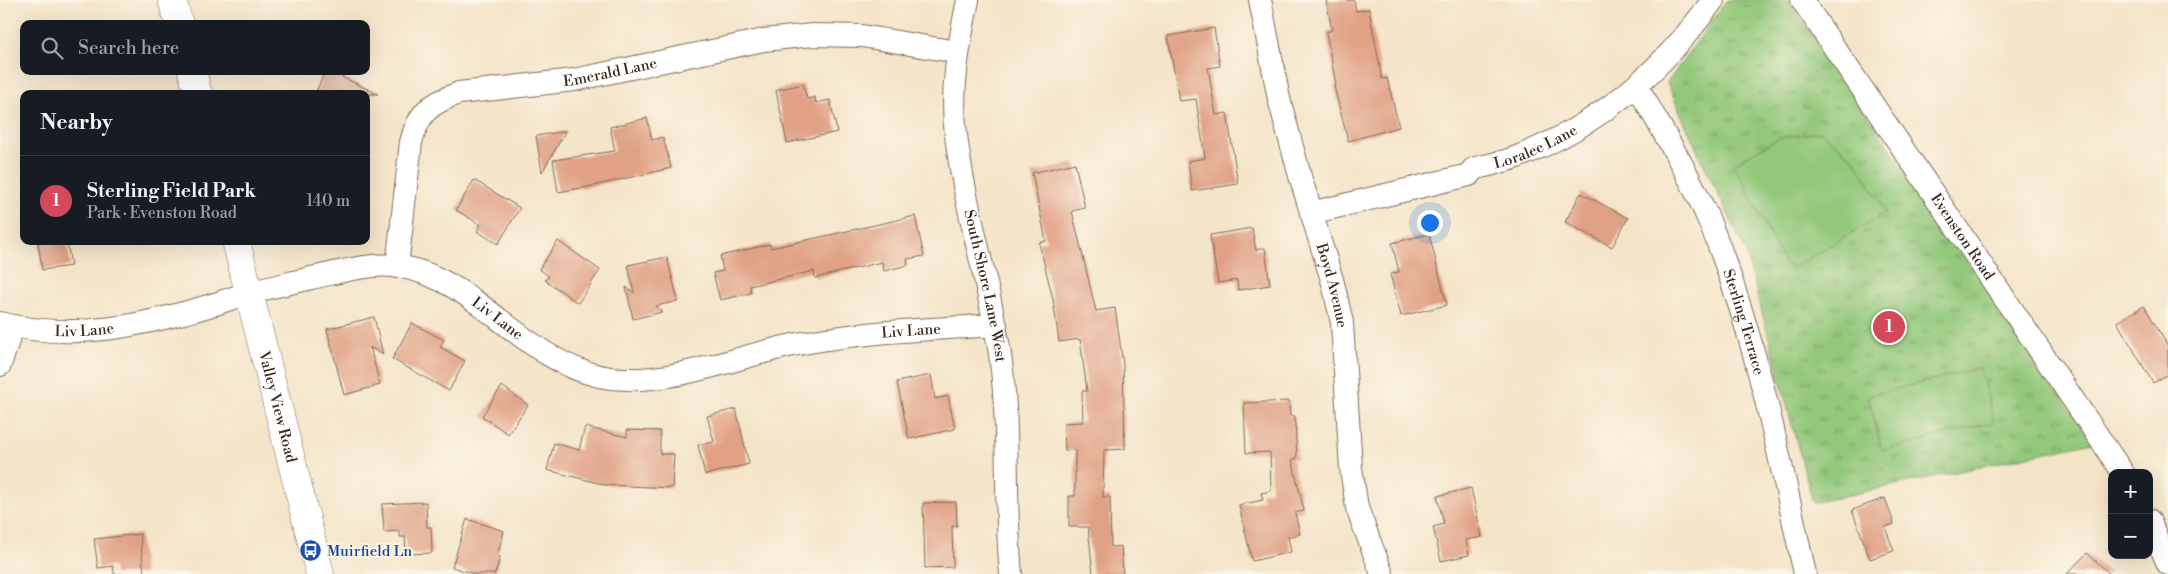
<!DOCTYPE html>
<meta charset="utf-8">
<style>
:root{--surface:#171b24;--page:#20242c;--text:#f1f3f6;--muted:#9ea1a6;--line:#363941;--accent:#d1495b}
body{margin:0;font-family:"Libre Bodoni",serif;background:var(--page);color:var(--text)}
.controls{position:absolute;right:15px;bottom:15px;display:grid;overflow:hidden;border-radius:10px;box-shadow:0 5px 20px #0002}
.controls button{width:45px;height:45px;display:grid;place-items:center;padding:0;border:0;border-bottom:1px solid var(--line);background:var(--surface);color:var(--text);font:25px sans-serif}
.you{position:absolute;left:1429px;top:222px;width:18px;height:18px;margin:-12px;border:4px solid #fff;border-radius:50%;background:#1a73e8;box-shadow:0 0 0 8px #1a73e833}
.badge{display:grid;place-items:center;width:32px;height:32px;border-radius:50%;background:var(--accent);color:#fff;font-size:16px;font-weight:700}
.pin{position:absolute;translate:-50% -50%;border:2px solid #fff;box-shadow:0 1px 5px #0006}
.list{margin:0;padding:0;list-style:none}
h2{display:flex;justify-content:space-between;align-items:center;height:65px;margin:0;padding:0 20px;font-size:21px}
h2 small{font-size:16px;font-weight:400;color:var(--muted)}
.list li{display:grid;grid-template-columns:32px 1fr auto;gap:15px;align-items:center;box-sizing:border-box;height:90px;padding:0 20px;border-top:1px solid var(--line)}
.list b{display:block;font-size:19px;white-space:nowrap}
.list p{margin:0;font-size:16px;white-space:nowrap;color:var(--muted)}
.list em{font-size:16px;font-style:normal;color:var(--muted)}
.icon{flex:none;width:28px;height:28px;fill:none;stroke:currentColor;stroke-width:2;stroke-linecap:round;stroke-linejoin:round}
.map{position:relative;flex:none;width:2168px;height:574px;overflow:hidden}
.search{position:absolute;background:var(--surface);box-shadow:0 5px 20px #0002;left:20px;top:20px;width:350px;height:55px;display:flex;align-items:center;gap:12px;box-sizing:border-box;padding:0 18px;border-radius:10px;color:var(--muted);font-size:19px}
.panel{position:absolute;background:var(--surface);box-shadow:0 5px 20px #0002;left:20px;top:90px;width:350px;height:155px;border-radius:10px}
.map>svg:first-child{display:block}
.grass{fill:url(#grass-tufts);stroke:#66794c}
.garden{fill:#92c87a;stroke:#66794c}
.building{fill:#e0a185}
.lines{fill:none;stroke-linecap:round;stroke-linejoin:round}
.minor-casing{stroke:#7c6b5a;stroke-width:24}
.tertiary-casing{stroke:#7c6b5a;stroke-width:29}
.minor{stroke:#fff;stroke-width:22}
.tertiary{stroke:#fff;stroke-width:28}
.labels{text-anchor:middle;stroke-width:4;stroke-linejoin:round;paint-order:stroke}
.street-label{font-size:15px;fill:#3b2a1e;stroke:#fcf5e5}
.transit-label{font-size:15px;fill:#164399;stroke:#fcf5e5;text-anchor:start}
</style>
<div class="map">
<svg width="2168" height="574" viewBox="0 0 2168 574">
<defs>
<pattern id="grass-tufts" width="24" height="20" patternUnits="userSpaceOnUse" patternTransform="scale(1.25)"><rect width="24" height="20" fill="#92c87a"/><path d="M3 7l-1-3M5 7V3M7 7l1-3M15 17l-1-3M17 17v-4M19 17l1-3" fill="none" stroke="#78a363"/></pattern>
</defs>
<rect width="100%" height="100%" fill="#fcf5e5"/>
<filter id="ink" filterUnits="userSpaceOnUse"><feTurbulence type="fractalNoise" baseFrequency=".02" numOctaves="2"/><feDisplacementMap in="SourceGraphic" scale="10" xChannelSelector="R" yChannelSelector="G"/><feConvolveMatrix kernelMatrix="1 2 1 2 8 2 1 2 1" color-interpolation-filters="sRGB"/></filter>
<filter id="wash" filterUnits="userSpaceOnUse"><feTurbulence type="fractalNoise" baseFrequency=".0096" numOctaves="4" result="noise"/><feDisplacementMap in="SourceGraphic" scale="20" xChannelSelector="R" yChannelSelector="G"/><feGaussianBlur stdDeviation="1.12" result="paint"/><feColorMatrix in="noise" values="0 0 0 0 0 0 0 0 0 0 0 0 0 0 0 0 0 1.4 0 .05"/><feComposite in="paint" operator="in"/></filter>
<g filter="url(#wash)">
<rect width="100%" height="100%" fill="#f4e4c8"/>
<path class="grass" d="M1727 0H1788L2093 442 1813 503 1745 249 1700 157 1667 83Z"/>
<g class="garden">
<path d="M1821 132 1854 159 1886 212 1794 267 1785 264 1734 164 1779 138Z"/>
<path d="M1980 368 1994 422 1882 450 1868 396Z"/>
</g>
<g id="blocks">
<g class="building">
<path d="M1326 0H1354L1356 11 1369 9 1382 79 1387 78 1399 127 1348 141 1334 86 1336 85 1326 32 1332 30Z"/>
<path d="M1214 28 1220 66 1208 68 1216 115 1227 113 1238 184 1192 191 1188 161 1205 158 1196 99 1179 101 1168 36Z"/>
<path d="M325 71H345L342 77 378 94H315Z"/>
<path d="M803 84 807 99 815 97 816 103 830 100 837 132 787 143 776 90Z"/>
<path d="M647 118 652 140 663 137 671 168 593 186 558 192 553 160 615 151 610 127Z"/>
<path d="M566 131 542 172 536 136Z"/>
<path d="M1075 163 1085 208 1072 211 1096 311 1115 308 1123 364 1125 449 1104 450 1103 497H1110L1111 547 1121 546 1123 574H1093L1088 527H1069V496H1075V450L1065 451 1064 423 1083 422 1082 391H1087L1080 339 1059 342 1053 299 1039 243 1046 241 1032 173Z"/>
<path d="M474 180 520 208 498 244 477 231 481 225 456 210Z"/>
<path d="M1581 193 1628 218 1612 247 1565 222Z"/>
<path d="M915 216 924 256 907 259 908 265 884 271 882 262 815 278 814 271 750 286 751 293 720 300 713 273 723 271 720 256 770 244 771 248Z"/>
<path d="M1252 228 1256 250 1265 248 1270 285 1238 290 1237 280 1218 283 1210 235Z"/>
<path d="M1429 234 1447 305 1401 316 1390 274 1399 272 1392 243Z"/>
<path d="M38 241H67L71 266 42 270Z"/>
<path d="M558 241 600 270 578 303 545 280 549 276 539 269Z"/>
<path d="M667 257 678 301 656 306 662 312 633 319 626 287 634 293 628 265Z"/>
<path d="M2144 306 2168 346V374L2153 383 2117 322Z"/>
<path d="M374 317 383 355 370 347 380 385 344 395 327 329Z"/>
<path d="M412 323 444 340 440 347 465 361 449 391 392 359Z"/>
<path d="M931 375 935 399 948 396 955 429 909 439 897 382Z"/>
<path d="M502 386 528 405 508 434 482 416Z"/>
<path d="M1289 401 1290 416H1295L1297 459H1292L1304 511 1295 513 1300 534 1288 537 1291 552 1252 561 1239 505 1263 500 1261 493 1271 491 1270 452 1246 453 1244 403Z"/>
<path d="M736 409 749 464 705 475 698 445 714 442 707 416Z"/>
<path d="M585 427 627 437V430L660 431V454H674L672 488 606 485 547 470 554 443 579 450Z"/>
<path d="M1471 488 1482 537 1466 540 1469 555 1441 561 1433 527 1444 524 1437 496Z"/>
<path d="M1885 498 1894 524 1885 527 1894 551 1870 559 1852 510Z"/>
<path d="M426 502 427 527H431L432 553 406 554 405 537H400V531L384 532 382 504Z"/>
<path d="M956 502 957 526H952L953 567 925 568 923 503Z"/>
<path d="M467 519 504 531 497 556 500 557 495 574H474L452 567Z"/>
<path d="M140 534 144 574H114L113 566 98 568 94 539Z"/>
<path d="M2087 553 2110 574H2067Z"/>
</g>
</g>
</g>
<g filter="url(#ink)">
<use href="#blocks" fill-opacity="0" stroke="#7c6b5a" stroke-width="1"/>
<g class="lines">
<defs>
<g id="minor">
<path id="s1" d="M968 0C959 44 950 90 956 135 965 212 991 286 1001 362 1010 432 1004 504 1011 574"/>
<path id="s2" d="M1260 0 1279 99 1300 176 1333 283 1342 323 1351 468 1357 508 1382 574"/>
<path id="s3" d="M1802 0 2123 473"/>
<path id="s4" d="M1637 86C1662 130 1690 175 1710 223 1756 336 1779 455 1805 574"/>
<path id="s5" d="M1311 213 1469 175 1473 169C1488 165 1503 162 1517 157 1601 124 1661 72 1713 0"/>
<path id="s6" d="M397 267 411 142C419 112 429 104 459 93L574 80 764 40 813 35 862 36 957 52"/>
<path id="s7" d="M0 323C72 342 146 325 215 304 227 300 238 296 250 293 270 287 291 283 311 278 331 274 352 268 373 266 464 258 515 358 599 376 664 389 730 358 793 345 860 331 928 330 996 325"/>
<path d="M0 365 13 326"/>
<path d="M2149 520 2168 564"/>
</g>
<g id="tertiary">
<path d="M172 0 179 24"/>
<path d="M192 71 198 94"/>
<path id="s8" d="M236 241 320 574"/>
</g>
</defs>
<use href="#minor" class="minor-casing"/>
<use href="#tertiary" class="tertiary-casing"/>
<use href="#minor" class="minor"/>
<use href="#tertiary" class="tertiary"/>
</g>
</g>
<defs>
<symbol id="bus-disc" viewBox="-11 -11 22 22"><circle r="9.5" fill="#1a4fb4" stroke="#fcf5e5"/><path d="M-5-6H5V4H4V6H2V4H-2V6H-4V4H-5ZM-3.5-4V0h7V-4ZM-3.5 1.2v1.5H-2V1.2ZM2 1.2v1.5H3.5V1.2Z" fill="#fff"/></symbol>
</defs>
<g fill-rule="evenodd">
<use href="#bus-disc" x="298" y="538" width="25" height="25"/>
</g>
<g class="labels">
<g class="street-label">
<text dy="5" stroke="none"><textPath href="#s6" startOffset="351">Emerald Lane</textPath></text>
<text dy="5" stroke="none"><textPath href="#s5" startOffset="236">Loralee Lane</textPath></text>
<text dy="5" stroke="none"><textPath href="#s3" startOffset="286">Evenston Road</textPath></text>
<text dy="5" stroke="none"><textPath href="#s1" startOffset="290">South Shore Lane West</textPath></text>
<text dy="5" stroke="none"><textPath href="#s2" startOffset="295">Boyd Avenue</textPath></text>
<text dy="5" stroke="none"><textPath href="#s7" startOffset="520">Liv Lane</textPath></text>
<text dy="5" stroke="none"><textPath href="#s4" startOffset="260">Sterling Terrace</textPath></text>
<text dy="5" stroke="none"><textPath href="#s7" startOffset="85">Liv Lane</textPath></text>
<text dy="5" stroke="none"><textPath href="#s7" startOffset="955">Liv Lane</textPath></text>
<text dy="5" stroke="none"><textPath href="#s8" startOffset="171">Valley View Road</textPath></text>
</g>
<g class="transit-label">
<text x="327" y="556">Muirfield Ln</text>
</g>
</g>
</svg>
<div class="controls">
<button>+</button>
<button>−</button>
</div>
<div class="you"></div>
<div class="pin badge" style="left:1889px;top:327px">1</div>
<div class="search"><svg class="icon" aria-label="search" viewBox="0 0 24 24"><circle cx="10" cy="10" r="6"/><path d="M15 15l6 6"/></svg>Search here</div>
<section class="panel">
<h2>Nearby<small></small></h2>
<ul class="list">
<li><span class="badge">1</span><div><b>Sterling Field Park</b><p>Park · Evenston Road</p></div><em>140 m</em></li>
</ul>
</section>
</div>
